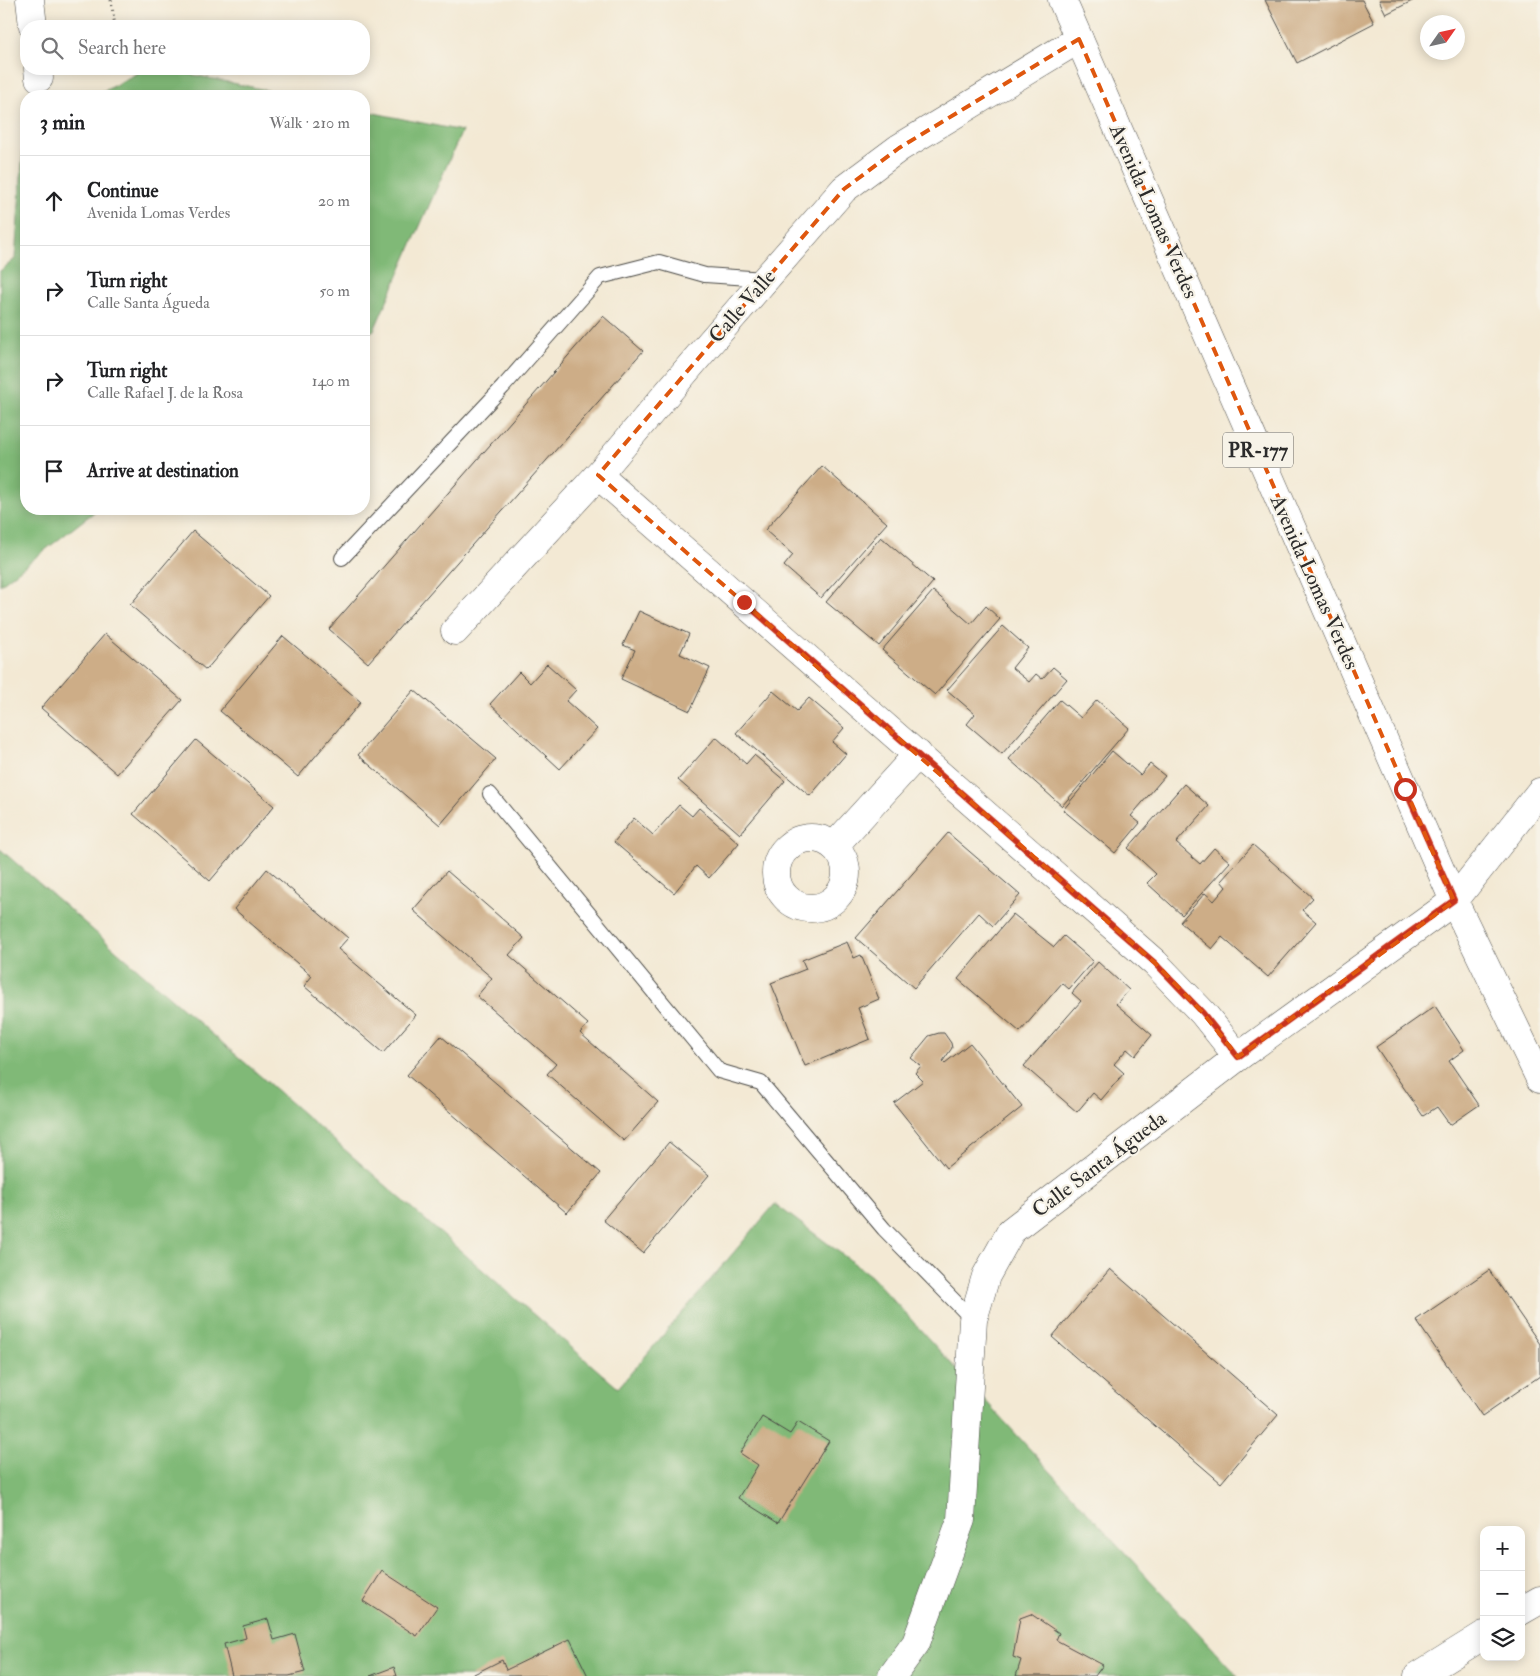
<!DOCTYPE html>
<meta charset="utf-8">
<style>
:root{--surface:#fff;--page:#f2f2f2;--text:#202124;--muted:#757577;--line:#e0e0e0}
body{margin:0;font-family:"IM FELL Double Pica",serif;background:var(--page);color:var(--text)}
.controls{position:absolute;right:15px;bottom:15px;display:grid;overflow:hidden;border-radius:10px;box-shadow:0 2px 12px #0003}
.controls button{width:45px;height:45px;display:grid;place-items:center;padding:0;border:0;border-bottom:1px solid var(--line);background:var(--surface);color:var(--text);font:25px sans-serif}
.compass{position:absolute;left:1420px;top:15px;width:45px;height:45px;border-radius:50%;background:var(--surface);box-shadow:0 2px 12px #0003;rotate:56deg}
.stop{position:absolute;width:15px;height:15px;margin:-11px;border:4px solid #c8321e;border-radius:50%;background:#fff}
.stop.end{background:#c8321e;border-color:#fff;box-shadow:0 1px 5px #0008}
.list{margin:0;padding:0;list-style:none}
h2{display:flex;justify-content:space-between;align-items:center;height:65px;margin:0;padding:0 20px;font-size:21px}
h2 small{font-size:16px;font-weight:400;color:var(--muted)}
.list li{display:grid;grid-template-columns:32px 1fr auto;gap:15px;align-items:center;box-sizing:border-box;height:90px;padding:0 20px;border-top:1px solid var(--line)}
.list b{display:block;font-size:19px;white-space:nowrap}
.list p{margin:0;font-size:16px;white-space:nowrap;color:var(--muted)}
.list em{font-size:16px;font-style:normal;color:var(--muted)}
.icon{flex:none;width:28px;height:28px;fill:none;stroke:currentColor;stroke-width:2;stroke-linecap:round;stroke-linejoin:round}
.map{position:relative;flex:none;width:1540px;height:1676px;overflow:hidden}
.search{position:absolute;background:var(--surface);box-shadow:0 2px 12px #0003;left:20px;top:20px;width:350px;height:55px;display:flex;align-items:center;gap:12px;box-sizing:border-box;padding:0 18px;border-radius:20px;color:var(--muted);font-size:19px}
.panel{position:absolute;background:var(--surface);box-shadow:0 2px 12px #0003;left:20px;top:90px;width:350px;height:425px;border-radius:20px}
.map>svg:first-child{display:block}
.forest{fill:#80b977;stroke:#567251}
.building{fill:#cdad87}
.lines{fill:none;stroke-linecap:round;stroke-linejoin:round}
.lane-casing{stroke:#494844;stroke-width:16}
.street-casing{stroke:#494844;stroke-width:29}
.secondary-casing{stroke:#494844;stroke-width:29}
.primary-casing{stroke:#494844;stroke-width:29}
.path{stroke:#494844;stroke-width:3;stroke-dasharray:1 4;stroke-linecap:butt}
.lane{stroke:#fff;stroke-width:14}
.street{stroke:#fff;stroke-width:28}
.secondary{stroke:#fff;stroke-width:28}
.primary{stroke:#fff;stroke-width:28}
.route{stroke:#c8321e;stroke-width:6}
.marked{fill:none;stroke:#df570e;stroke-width:4;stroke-dasharray:10 6;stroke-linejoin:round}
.labels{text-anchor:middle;stroke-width:4.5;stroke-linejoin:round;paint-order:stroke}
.shield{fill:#f7f3e8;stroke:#686764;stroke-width:1}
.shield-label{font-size:20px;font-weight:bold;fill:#2b2b2b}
.street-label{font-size:21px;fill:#2b2b2b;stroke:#f7f3e8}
</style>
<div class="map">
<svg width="1540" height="1676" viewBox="0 0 1540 1676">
<rect width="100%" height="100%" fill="#f7f3e8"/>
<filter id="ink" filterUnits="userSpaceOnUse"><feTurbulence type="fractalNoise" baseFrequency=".02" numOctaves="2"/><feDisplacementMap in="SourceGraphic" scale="10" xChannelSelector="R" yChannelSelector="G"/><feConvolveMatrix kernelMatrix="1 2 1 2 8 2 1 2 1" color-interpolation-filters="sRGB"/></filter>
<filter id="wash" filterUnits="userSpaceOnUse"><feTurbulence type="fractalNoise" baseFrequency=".0096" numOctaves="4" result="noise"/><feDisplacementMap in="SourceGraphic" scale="20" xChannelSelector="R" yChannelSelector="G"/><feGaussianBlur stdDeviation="1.12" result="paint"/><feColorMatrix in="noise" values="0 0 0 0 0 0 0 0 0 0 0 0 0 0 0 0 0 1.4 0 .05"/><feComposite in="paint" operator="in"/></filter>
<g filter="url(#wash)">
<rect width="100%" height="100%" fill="#f3e9d4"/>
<g class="forest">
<path d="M145 69H165L295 96H95Z"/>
<path d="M364 111 462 131 374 330 364 336Z"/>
<path d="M26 135V509H98L0 585V271L15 259 24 136Z"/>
<path d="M0 849 618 1388 775 1204 871 1276 1238 1676H0Z"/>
</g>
<g id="blocks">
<g class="building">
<path d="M1265 0H1362L1374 23 1297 63Z"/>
<path d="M1379 0H1414L1386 14Z"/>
<path d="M603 316 643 351 368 663 329 629Z"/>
<path d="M822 466 887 523 821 598 784 566 793 555 765 530Z"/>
<path d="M193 531 269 596 206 670 130 605Z"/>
<path d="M881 537 933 582 879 646 826 602Z"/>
<path d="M933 591 971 624 986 606 1000 619 935 695 882 650Z"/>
<path d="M639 611 689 634 680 654 710 668 690 711 621 679 635 650 623 645Z"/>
<path d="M1003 626 1028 648 1012 668 1029 682 1036 674 1042 679 1053 667 1067 679 1002 754 967 724 975 714 947 690Z"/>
<path d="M105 634 182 700 117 774 41 708Z"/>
<path d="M283 636 361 702 298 777 220 711Z"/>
<path d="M547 664 576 690 566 701 597 729 560 769 490 704 519 672 530 683Z"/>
<path d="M414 690 496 759 440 825 358 755Z"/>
<path d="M773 691 797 711 809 698 844 728 832 742 846 754 810 796 736 733Z"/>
<path d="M1060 700 1081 718 1097 700 1129 728 1062 806 1009 759Z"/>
<path d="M716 737 746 764 754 755 785 781 740 834 678 780Z"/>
<path d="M196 740 274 806 210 881 133 814Z"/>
<path d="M1112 751 1140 775 1150 764 1165 776 1131 816 1140 823 1115 853 1063 810Z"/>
<path d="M1184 784 1209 806 1176 843 1200 864 1214 848 1230 862 1182 915 1147 883 1156 874 1128 848Z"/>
<path d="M679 805 692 816 699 808 739 843 709 878 696 866 674 893 614 842 634 818 653 835Z"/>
<path d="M948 833 1020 895 993 926 979 913 914 988 856 938Z"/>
<path d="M1253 845 1313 898 1302 910 1316 922 1268 977 1222 937 1212 949 1180 922 1205 893 1214 901 1226 887 1221 881Z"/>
<path d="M267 869 348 938 338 949 416 1015 383 1053 304 986 312 976 234 909Z"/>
<path d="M447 871 524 938 509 955 588 1024 580 1033 658 1102 624 1141 547 1074 556 1064 477 996 492 978 413 910Z"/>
<path d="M1013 914 1054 947 1064 936 1093 961 1069 989 1062 983 1020 1032 958 979Z"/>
<path d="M847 942 854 958 861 955 879 999 858 1008 870 1039 805 1066 771 983 806 969 802 960Z"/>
<path d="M1098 962 1129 990 1116 1004 1152 1035 1135 1056 1127 1049 1114 1064 1124 1073 1101 1100 1093 1093 1077 1112 1024 1066 1081 1001 1072 993Z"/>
<path d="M1435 1006 1464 1050 1449 1061 1479 1105 1450 1125 1437 1107 1423 1116 1376 1047Z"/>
<path d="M939 1033H944L951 1043 952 1048 943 1061 945 1063 970 1043 1022 1107 946 1168 894 1103 923 1081 915 1073 921 1066 911 1058 929 1036Z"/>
<path d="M441 1036 601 1173 567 1213 407 1075Z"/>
<path d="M669 1142 709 1175 643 1253 603 1220Z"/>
<path d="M1110 1269 1278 1415 1221 1483 1052 1337Z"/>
<path d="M1489 1270 1540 1344V1376L1482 1416 1416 1320Z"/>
<path d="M762 1417 790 1434 798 1422 829 1441 778 1523 738 1498 758 1465 740 1453Z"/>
<path d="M382 1571 437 1607 417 1636 363 1601Z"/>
<path d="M1031 1614 1059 1633 1056 1640 1103 1665 1095 1676H1016L1021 1660 1013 1657 1020 1618Z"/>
<path d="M268 1619 274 1640 295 1634 305 1672 289 1676H232L224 1644 246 1638 243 1626Z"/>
<path d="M570 1639 588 1676H472V1675L502 1660 506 1670Z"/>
<path d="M394 1667 397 1676H370Z"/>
</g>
</g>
</g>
<g filter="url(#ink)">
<use href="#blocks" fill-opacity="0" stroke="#494844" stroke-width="1"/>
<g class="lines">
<defs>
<g id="lane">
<path d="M342 558 503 387 600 277 659 262 705 275 765 279"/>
<path d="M490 794 719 1071 761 1083 884 1229 973 1320"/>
</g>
<g id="street">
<path d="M30 0 33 26"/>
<path d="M38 69 39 78"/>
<path d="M598 475 1155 963 1203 1013 1238 1057"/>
<path d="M455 631 598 475 708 345 844 189 899 148 1079 39"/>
<circle cx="811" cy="873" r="35"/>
<path d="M834 846 918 754"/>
</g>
<g id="secondary">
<path d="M1521 1611 1540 1600"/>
<path d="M892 1676 916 1643 961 1520 973 1320 986 1276 1011 1231 1238 1057 1454 901 1540 792"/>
<path d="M1418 1676 1484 1635"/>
</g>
<path id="primary" d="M1062 0 1454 901 1540 1079"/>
</defs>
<use href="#lane" class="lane-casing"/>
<use href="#street" class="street-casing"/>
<use href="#secondary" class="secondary-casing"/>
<use href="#primary" class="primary-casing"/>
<path class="path" d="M111 0 115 26"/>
<use href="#lane" class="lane"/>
<use href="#street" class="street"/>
<use href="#secondary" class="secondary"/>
<use href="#primary" class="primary"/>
</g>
</g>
<g class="lines" filter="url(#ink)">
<path class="route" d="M744 602 1155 963 1203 1013 1238 1057 1454 900 1405 789"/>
</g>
<path class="marked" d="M1079 39 1454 901 1238 1057 1203 1013 1155 963 598 475 844 189 899 148Z"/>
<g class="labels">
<rect class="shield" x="1223" y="432.5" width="70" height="35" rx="4"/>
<g class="shield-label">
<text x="1258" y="457">PR-177</text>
</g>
<g class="street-label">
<text transform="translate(1154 211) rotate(66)" y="7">Avenida Lomas Verdes</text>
<text transform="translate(742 306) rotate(-49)" y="7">Calle Valle</text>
<text transform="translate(1315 582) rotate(66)" y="7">Avenida Lomas Verdes</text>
<text transform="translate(1099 1164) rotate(-37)" y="7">Calle Santa Águeda</text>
</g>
</g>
</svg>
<div class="controls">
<button>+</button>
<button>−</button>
<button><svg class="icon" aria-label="layers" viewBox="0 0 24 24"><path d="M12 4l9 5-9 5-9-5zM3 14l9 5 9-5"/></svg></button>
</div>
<svg class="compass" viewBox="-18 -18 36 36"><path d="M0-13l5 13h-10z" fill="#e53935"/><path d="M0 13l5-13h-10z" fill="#757577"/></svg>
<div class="stop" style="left:1405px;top:789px"></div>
<div class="stop end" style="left:744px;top:602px"></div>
<div class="search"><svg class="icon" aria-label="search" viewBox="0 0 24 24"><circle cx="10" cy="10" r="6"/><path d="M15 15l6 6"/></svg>Search here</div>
<section class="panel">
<h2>3 min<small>Walk · 210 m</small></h2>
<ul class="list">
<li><svg class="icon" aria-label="ahead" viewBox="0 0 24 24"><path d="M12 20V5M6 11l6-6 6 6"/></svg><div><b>Continue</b><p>Avenida Lomas Verdes</p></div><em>20 m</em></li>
<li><svg class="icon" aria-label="right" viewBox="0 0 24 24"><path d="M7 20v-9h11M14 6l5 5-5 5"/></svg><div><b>Turn right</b><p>Calle Santa Águeda</p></div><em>50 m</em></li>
<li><svg class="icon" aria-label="right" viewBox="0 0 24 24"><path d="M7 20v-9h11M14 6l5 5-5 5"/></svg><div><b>Turn right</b><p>Calle Rafael J. de la Rosa</p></div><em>140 m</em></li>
<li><svg class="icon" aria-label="arrive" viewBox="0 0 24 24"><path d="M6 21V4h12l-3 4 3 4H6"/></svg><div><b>Arrive at destination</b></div></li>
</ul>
</section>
</div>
